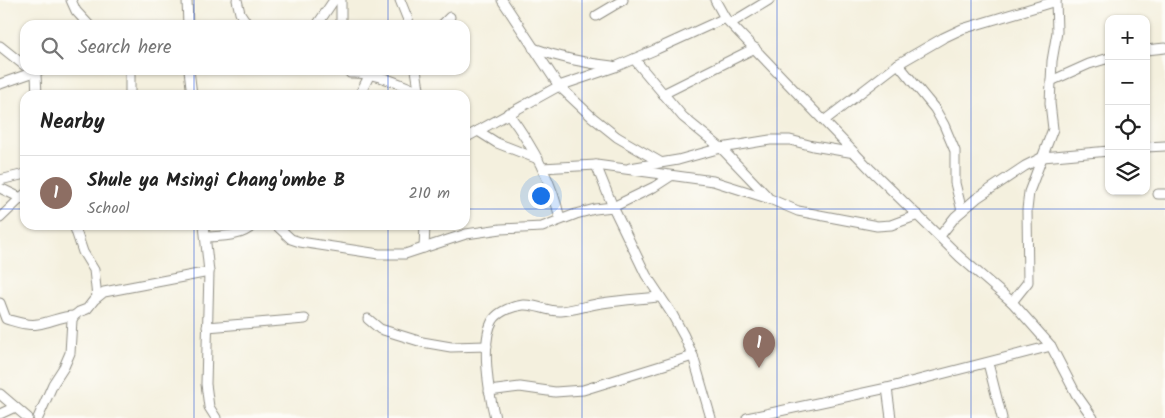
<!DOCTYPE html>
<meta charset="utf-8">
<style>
:root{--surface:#fff;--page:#f2f2f2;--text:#222;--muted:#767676;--line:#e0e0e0;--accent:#0f766e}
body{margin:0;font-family:Kalam,sans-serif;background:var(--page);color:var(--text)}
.controls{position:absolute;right:15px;top:15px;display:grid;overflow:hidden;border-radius:10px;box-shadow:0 1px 4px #0004}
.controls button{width:45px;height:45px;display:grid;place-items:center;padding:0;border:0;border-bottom:1px solid var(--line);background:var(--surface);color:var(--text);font:25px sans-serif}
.you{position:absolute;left:540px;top:195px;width:18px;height:18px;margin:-12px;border:4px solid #fff;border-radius:50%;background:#1a73e8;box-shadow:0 0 0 8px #1a73e833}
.badge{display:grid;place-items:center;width:32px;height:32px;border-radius:50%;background:var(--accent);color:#fff;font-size:16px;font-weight:700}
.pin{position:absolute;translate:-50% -41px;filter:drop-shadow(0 1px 2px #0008)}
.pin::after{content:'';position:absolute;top:26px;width:18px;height:15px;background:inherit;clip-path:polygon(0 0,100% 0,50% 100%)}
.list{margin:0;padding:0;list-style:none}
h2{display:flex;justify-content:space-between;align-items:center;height:65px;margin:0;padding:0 20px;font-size:21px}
h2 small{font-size:16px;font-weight:400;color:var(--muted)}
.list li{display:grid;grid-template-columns:32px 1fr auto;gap:15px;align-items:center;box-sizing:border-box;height:75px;padding:0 20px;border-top:1px solid var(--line)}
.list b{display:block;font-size:19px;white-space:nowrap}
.list p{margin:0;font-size:16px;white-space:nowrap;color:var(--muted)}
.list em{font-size:16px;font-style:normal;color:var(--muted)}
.icon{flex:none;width:28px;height:28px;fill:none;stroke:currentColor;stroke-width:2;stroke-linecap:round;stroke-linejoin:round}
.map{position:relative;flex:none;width:1165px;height:418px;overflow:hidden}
.search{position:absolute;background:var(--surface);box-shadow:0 1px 4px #0004;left:20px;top:20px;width:450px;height:55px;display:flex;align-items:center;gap:12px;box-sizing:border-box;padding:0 18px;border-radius:15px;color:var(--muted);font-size:19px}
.panel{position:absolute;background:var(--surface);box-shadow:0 1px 4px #0004;left:20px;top:90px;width:450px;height:140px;border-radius:15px}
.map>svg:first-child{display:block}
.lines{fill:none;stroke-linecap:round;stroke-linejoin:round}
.minor-casing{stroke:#908e84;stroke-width:11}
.minor{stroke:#fff;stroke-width:9}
.grid{fill:none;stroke:#1d4ed8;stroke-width:1;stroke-opacity:0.55}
</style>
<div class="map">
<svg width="1165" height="418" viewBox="0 0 1165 418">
<rect width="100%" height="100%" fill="#fdfcf7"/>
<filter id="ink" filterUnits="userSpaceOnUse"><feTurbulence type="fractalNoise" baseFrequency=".02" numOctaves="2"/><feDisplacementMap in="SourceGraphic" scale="10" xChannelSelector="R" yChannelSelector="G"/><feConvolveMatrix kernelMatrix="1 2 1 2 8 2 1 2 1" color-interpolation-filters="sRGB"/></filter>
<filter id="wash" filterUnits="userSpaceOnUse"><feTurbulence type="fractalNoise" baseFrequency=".0096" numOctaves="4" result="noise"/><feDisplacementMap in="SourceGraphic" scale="20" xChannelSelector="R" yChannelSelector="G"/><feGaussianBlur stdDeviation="1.12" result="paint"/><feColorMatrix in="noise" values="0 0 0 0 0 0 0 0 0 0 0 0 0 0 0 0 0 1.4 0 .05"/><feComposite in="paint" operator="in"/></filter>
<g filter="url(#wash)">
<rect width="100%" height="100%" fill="#f4f0de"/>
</g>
<g filter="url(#ink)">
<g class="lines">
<defs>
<g id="minor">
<path d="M71 0 76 11 89 25"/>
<path d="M187 0 188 25"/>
<path d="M237 0 240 13 248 25"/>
<path d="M400 0 410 25"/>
<path d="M502 0 559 86 592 117 617 137 660 162"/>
<path d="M715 0 725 18 871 170 960 257 1012 302 1051 346 1076 394 1093 418"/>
<path d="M596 16 623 0"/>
<path d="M731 23 769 0"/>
<path d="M317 25 334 0"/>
<path d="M341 25V0"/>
<path d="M442 25 450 17"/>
<path d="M0 46 25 66"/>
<path d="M533 48C560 58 583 63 612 66"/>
<path d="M1146 50 1165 48"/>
<path d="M634 59 683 117 721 148 767 196"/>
<path d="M898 64 935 109 944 125 955 151V183L962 211"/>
<path d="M30 70 36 75 37 95"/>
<path d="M189 70 192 95"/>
<path d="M350 70V73C375 72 397 83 420 92"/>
<path d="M416 70 420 95"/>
<path d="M1051 81 1089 64 1109 58"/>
<path d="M0 84 40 70"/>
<path d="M663 94 755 48"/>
<path d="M130 95V70"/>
<path d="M361 95V92L370 74"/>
<path d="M508 113C532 145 552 180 560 219"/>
<path d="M825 120 898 64 943 38 962 29 1056 1"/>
<path d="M478 131 497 143 538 159"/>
<path d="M465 138 559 86 615 67 657 49 725 18"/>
<path d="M1146 147 1165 146"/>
<path d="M596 165 613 207 646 275 672 314 684 336 693 356 711 418"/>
<path d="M542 168 596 165 713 181 770 199 798 211 877 226 891 225 918 215"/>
<path d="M630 168 678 160 721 148 770 140H790L813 146 855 153"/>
<path d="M0 180 25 174"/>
<path d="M0 188 25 200"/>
<path d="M1158 194H1165"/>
<path d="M0 218 25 194"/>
<path d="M74 225 83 252 94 270 97 297"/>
<path d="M204 225 209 272 206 384 209 407 216 418"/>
<path d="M276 225 291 239 300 242 379 254H405L466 234 501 229 542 227 576 214 595 209 613 207 654 187 671 176"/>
<path d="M940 236 955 217 977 198 1025 166 1043 157 1109 151"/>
<path d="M206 237C222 236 241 237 253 225"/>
<path d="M424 248 425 225"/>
<path d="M1012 302 1028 282 1027 210 1029 192 1053 129 1050 103 1052 61 1057 32 1056 0"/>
<path d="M0 303 6 319C17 322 27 326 38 324 51 322 61 316 74 316"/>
<path d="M368 319 380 329 422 342 451 347 487 346"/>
<path d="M207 327 305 319"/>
<path d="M988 363 1002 418"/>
<path d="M887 388 891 418"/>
<path d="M489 391 520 387 555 392 583 390 693 356"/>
<path d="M0 394 28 418"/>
<path d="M0 414 15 407"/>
<path d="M38 418 53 384 64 367 70 353 72 320 74 316 79 312 87 309 94 300 104 292 209 272"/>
<path d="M495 418C489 394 480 341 493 320 499 311 513 306 523 305 536 304 548 312 561 311 575 310 588 305 602 303 621 300 640 299 659 297"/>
<path d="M747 418 887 388 1051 346"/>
</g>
</defs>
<use href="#minor" class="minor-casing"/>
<use href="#minor" class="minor"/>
</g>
</g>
<path class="grid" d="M194 0V25M388 0V25M582 0V418M777 0V418M971 0V418M194 70V95M388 70V95M0 209H25M465 209H1165M194 225V418M388 225V418"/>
</svg>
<div class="controls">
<button>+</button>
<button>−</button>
<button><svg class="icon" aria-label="locate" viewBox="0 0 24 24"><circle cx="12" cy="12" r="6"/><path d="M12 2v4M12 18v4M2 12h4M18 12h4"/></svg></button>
<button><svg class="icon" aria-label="layers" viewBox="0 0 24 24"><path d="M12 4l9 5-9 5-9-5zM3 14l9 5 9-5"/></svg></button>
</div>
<div class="you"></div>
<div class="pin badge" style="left:759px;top:368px;background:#8d6e63">1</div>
<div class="search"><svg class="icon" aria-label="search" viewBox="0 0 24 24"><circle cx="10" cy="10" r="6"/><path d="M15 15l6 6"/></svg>Search here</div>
<section class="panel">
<h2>Nearby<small></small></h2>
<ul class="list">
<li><span class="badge" style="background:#8d6e63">1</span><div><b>Shule ya Msingi Chang'ombe B</b><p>School</p></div><em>210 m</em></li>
</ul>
</section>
</div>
